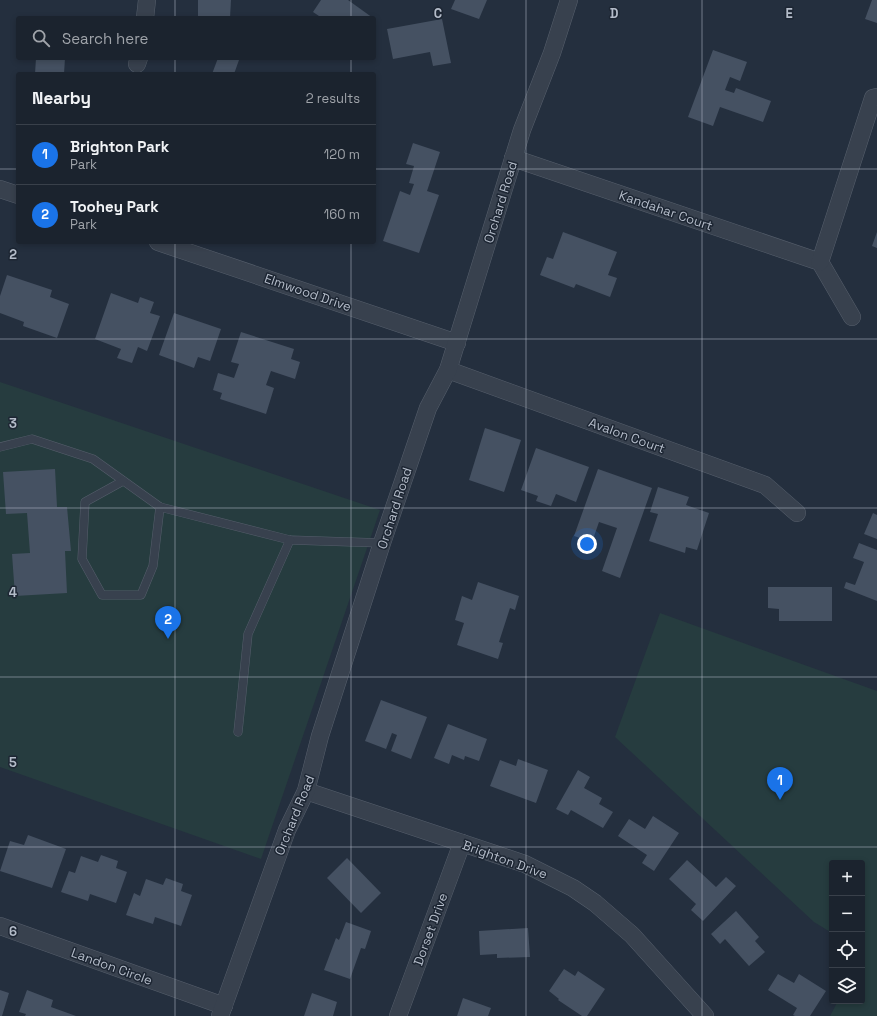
<!DOCTYPE html>
<meta charset="utf-8">
<style>
:root{--surface:#1b232e;--page:#282f3a;--text:#f1f3f6;--muted:#a0a4aa;--line:#39404a;--accent:#1a73e8}
body{margin:0;font-family:"Space Grotesk",sans-serif;background:var(--page);color:var(--text)}
.controls{position:absolute;right:12px;bottom:12px;display:grid;overflow:hidden;border-radius:4px;box-shadow:0 2px 6px #0003}
.controls button{width:36px;height:36px;display:grid;place-items:center;padding:0;border:0;border-bottom:1px solid var(--line);background:var(--surface);color:var(--text);font:20px sans-serif}
.you{position:absolute;left:587px;top:544px;width:14px;height:14px;margin:-10px;border:3px solid #fff;border-radius:50%;background:#1a73e8;box-shadow:0 0 0 6px #1a73e833}
.badge{display:grid;place-items:center;width:26px;height:26px;border-radius:50%;background:var(--accent);color:#fff;font-size:13px;font-weight:700}
.pin{position:absolute;translate:-50% -33px;filter:drop-shadow(0 1px 2px #0008)}
.pin::after{content:'';position:absolute;top:21px;width:14px;height:12px;background:inherit;clip-path:polygon(0 0,100% 0,50% 100%)}
.list{margin:0;padding:0;list-style:none}
h2{display:flex;justify-content:space-between;align-items:center;height:52px;margin:0;padding:0 16px;font-size:17px}
h2 small{font-size:13px;font-weight:400;color:var(--muted)}
.list li{display:grid;grid-template-columns:26px 1fr auto;gap:12px;align-items:center;box-sizing:border-box;height:60px;padding:0 16px;border-top:1px solid var(--line)}
.list b{display:block;font-size:15px;white-space:nowrap}
.list p{margin:0;font-size:13px;white-space:nowrap;color:var(--muted)}
.list em{font-size:13px;font-style:normal;color:var(--muted)}
.icon{flex:none;width:22px;height:22px;fill:none;stroke:currentColor;stroke-width:2;stroke-linecap:round;stroke-linejoin:round}
.map{position:relative;flex:none;width:877px;height:1016px;overflow:hidden}
.search{position:absolute;background:var(--surface);box-shadow:0 2px 6px #0003;left:16px;top:16px;width:360px;height:44px;display:flex;align-items:center;gap:10px;box-sizing:border-box;padding:0 14px;border-radius:4px;color:var(--muted);font-size:15px}
.panel{position:absolute;background:var(--surface);box-shadow:0 2px 6px #0003;left:16px;top:72px;width:360px;height:172px;border-radius:4px}
.map>svg:first-child{display:block}
.green{fill:#263c3f}
.building{fill:#455162}
.lines{fill:none;stroke-linecap:round;stroke-linejoin:round}
.lane-casing{stroke:#565f6c;stroke-width:9}
.street-casing{stroke:#565f6c;stroke-width:18}
.lane{stroke:#38414e;stroke-width:8}
.street{stroke:#38414e;stroke-width:17}
.grid{fill:none;stroke:#b4bcc9;stroke-width:1;stroke-opacity:0.55}
.labels{text-anchor:middle;stroke-width:3;stroke-linejoin:round;paint-order:stroke}
.street-label{font-size:13px;fill:#b4bcc9;stroke:#1d2633}
.grid-label{font-size:13px;text-anchor:middle;font-weight:bold;fill:#b4bcc9;stroke:#1d2633;stroke-width:3;stroke-linejoin:round;paint-order:stroke}
</style>
<div class="map">
<svg width="877" height="1016" viewBox="0 0 877 1016">
<rect width="100%" height="100%" fill="#242f3e"/>
<g class="green">
<path d="M0 382 380 510 261 859 0 767Z"/>
<path d="M660 613 877 691V1016H830L838 1001H862V957L865 952 862 951V863H832V933L814 922 615 737Z"/>
</g>
<g class="building">
<path d="M198 0H231L230 18H198Z"/>
<path d="M321 0H348L373 18H322L313 12Z"/>
<path d="M455 0H487L479 19 451 9Z"/>
<path d="M872 0H877V23L865 19Z"/>
<path d="M442 19 451 63 433 66 430 52 393 59 387 29Z"/>
<path d="M713 50 747 62 740 81 730 77 725 90 734 93 736 88 771 101 763 122 720 107 713 126 688 117Z"/>
<path d="M36 58H65L64 74H35Z"/>
<path d="M218 58H235L239 60 234 74H212Z"/>
<path d="M413 143 440 152 427 191 439 195 419 253 383 241 400 191 410 195 414 184 409 183 414 166 406 164Z"/>
<path d="M563 232 617 252 608 275 617 278 610 297 576 284 574 288 540 275 547 257 553 259Z"/>
<path d="M877 232V248L872 246Z"/>
<path d="M7 275 52 290 50 297 69 304 57 338 23 326 24 322 0 313V296Z"/>
<path d="M111 293 138 303 140 297 154 302 150 313 160 316 147 351 138 347 132 363 117 358 121 349 95 339Z"/>
<path d="M174 313 221 329 210 361 198 357 194 368 159 355Z"/>
<path d="M241 332 294 349 291 359 300 362 295 379 271 371 266 385 274 388 266 414 220 399 222 393 213 390 218 373 234 378 239 364 231 362Z"/>
<path d="M485 428 521 440 504 492 469 480Z"/>
<path d="M536 448 589 467 576 502 556 494 551 506 536 501 538 496 521 490Z"/>
<path d="M55 469 57 507H67L71 551H65L67 593 15 596 12 554 30 553 27 513 6 514 3 472Z"/>
<path d="M598 469 652 488 620 578 602 571 617 528 599 522 592 542 574 536Z"/>
<path d="M658 487 689 497 686 505 709 513 697 550 686 547 685 553 649 541 658 514 650 512Z"/>
<path d="M873 513 877 515V539L864 534Z"/>
<path d="M859 543 877 550V601L844 588 846 582 855 585 864 562 853 558Z"/>
<path d="M478 582 519 596 515 610 510 608 499 642 503 643 498 659 457 645 464 623 455 620 462 596 472 600Z"/>
<path d="M768 587H832V621H779V609L768 608Z"/>
<path d="M381 700 427 717 411 759 391 751 397 735 392 733 386 749 365 741Z"/>
<path d="M448 724 487 739 479 761 465 756 464 760 452 755 449 764 434 758Z"/>
<path d="M518 759 548 770 536 803 490 786 500 760 516 766Z"/>
<path d="M578 770 590 777 584 788 602 798 599 804 613 812 603 828 571 810 568 815 556 809Z"/>
<path d="M653 816 679 833 654 871 642 863 647 855 618 836 629 819 645 829Z"/>
<path d="M28 835 66 849 52 888 0 871 10 841 24 845Z"/>
<path d="M101 855 118 861 116 868 127 872 116 903 90 894 88 901 61 892 69 871 75 873 81 856 98 862Z"/>
<path d="M347 858 381 893 361 913 327 878Z"/>
<path d="M687 860 716 887 726 877 736 886 703 921 691 910 696 904 669 879Z"/>
<path d="M166 878 183 884 181 891 192 895 181 926 155 917 153 924 126 915 134 893 140 896 146 879 163 885Z"/>
<path d="M736 911 759 937 755 941 765 952 749 966 725 939 720 944 711 934Z"/>
<path d="M346 922 371 931 365 949 361 948 350 979 324 970 336 938 339 940Z"/>
<path d="M528 928 530 957 497 958V954L480 955 479 931Z"/>
<path d="M564 969 575 976 578 971 605 989 587 1016H582L558 1000 559 999 549 991Z"/>
<path d="M778 974 794 983 799 974 826 991 810 1016H795L793 1015 797 1008 768 990Z"/>
<path d="M0 990 9 993 2 1016H0Z"/>
<path d="M27 990 53 1000 51 1007 76 1016H25L26 1014 19 1012Z"/>
<path d="M312 993 337 1002 333 1016H304Z"/>
<path d="M463 998 491 1008 488 1016H457Z"/>
</g>
<g class="lines">
<defs>
<g id="lane">
<path d="M0 447 32 439 93 459 160 507 290 540 382 543"/>
<path d="M123 481 85 502 82 559 102 595H141L153 566 160 507"/>
<path d="M238 732 248 634 290 540"/>
</g>
<g id="street">
<path d="M145 18 147 0"/>
<path d="M137 64 139 58"/>
<path d="M513 158 820 262 852 317"/>
<path d="M0 189 18 195"/>
<path d="M158 242 457 343"/>
<path d="M820 262 873 98 877 97"/>
<path d="M448 370 765 485 797 513"/>
<path d="M306 791 525 864 573 888 595 903 632 935 705 1016"/>
<path d="M0 926 224 1006"/>
<path d="M220 1016 287 830 306 791 320 736 382 543 428 408 448 370 522 130 552 53 569 0"/>
<path d="M398 1016 462 843"/>
</g>
</defs>
<use href="#lane" class="lane-casing"/>
<use href="#street" class="street-casing"/>
<use href="#lane" class="lane"/>
<use href="#street" class="street"/>
</g>
<path class="grid" d="M175 0V18M351 0V18M526 0V1016M702 0V1016M175 58V74M351 58V74M0 169H18M374 169H877M175 242V1016M351 242V1016M0 339H877M0 508H877M0 677H877M0 847H877"/>
<g class="labels">
<g class="street-label">
<text transform="translate(500 202) rotate(-73)" y="5">Orchard Road</text>
<text transform="translate(666 210) rotate(19)" y="5">Kandahar Court</text>
<text transform="translate(308 292) rotate(19)" y="5">Elmwood Drive</text>
<text transform="translate(627 435) rotate(20)" y="5">Avalon Court</text>
<text transform="translate(394 508) rotate(-72)" y="5">Orchard Road</text>
<text transform="translate(294 815) rotate(-68)" y="5">Orchard Road</text>
<text transform="translate(505 859) rotate(20)" y="5">Brighton Drive</text>
<text transform="translate(430 929) rotate(-70)" y="5">Dorset Drive</text>
<text transform="translate(112 966) rotate(20)" y="5">Landon Circle</text>
</g>
</g>
<g class="grid-label">
<text x="438" y="18">C</text>
<text x="614" y="18">D</text>
<text x="789" y="18">E</text>
<text x="13" y="259">2</text>
<text x="13" y="428">3</text>
<text x="13" y="597">4</text>
<text x="13" y="767">5</text>
<text x="13" y="936">6</text>
</g>
</svg>
<div class="controls">
<button>+</button>
<button>−</button>
<button><svg class="icon" aria-label="locate" viewBox="0 0 24 24"><circle cx="12" cy="12" r="6"/><path d="M12 2v4M12 18v4M2 12h4M18 12h4"/></svg></button>
<button><svg class="icon" aria-label="layers" viewBox="0 0 24 24"><path d="M12 4l9 5-9 5-9-5zM3 14l9 5 9-5"/></svg></button>
</div>
<div class="you"></div>
<div class="pin badge" style="left:780px;top:800px">1</div>
<div class="pin badge" style="left:168px;top:639px">2</div>
<div class="search"><svg class="icon" aria-label="search" viewBox="0 0 24 24"><circle cx="10" cy="10" r="6"/><path d="M15 15l6 6"/></svg>Search here</div>
<section class="panel">
<h2>Nearby<small>2 results</small></h2>
<ul class="list">
<li><span class="badge">1</span><div><b>Brighton Park</b><p>Park</p></div><em>120 m</em></li>
<li><span class="badge">2</span><div><b>Toohey Park</b><p>Park</p></div><em>160 m</em></li>
</ul>
</section>
</div>
